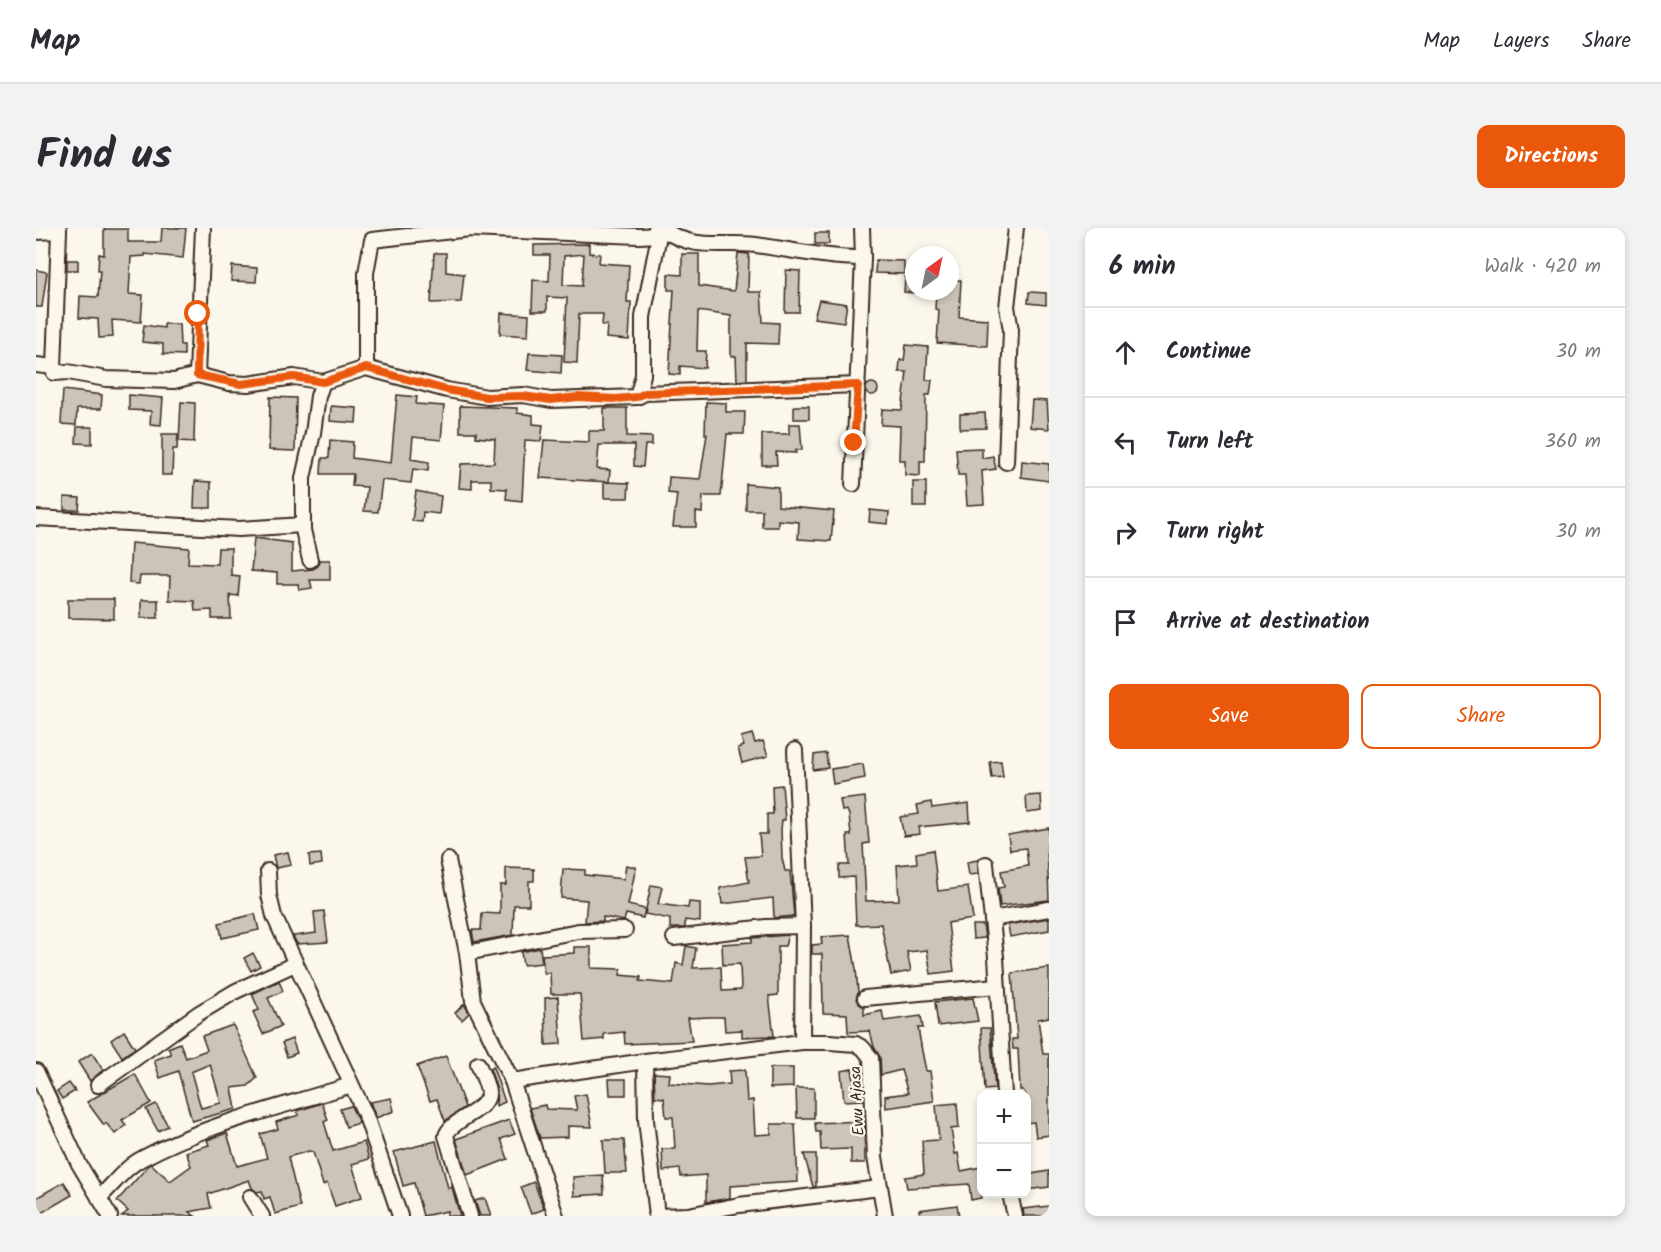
<!DOCTYPE html>
<meta charset="utf-8">
<style>
:root{--surface:#fff;--page:#f2f2f3;--text:#2b2b33;--muted:#7c7c81;--line:#e1e1e2;--accent:#ea580c}
body{margin:0;font-family:Kalam,sans-serif;background:var(--page);color:var(--text)}
.controls{position:absolute;right:18px;bottom:18px;display:grid;overflow:hidden;border-radius:12px;box-shadow:0 3px 9px #0003}
.controls button{width:54px;height:54px;display:grid;place-items:center;padding:0;border:0;border-bottom:2px solid var(--line);background:var(--surface);color:var(--text);font:30px sans-serif}
.compass{position:absolute;left:869px;top:18px;width:54px;height:54px;border-radius:50%;background:var(--surface);box-shadow:0 3px 9px #0003;rotate:33deg}
.stop{position:absolute;width:18px;height:18px;margin:-14px;border:4px solid #ea580c;border-radius:50%;background:#fff}
.stop.end{background:#ea580c;border-color:#fff;box-shadow:0 2px 6px #0008}
.list{margin:0;padding:0;list-style:none}
h2{display:flex;justify-content:space-between;align-items:center;height:78px;margin:0;padding:0 24px;font-size:26px}
h2 small{font-size:20px;font-weight:400;color:var(--muted)}
.list li{display:grid;grid-template-columns:39px 1fr auto;gap:18px;align-items:center;box-sizing:border-box;height:90px;padding:0 24px;border-top:2px solid var(--line)}
.list b{display:block;font-size:22px;white-space:nowrap}
.list em{font-size:20px;font-style:normal;color:var(--muted)}
.actions{display:flex;gap:12px;padding:18px 24px}
.actions a{flex:1;padding:14px 0;border:2px solid var(--accent);border-radius:12px;text-align:center;font-size:21px;color:var(--accent)}
.actions .main{background:var(--accent);color:#fff}
.icon{flex:none;width:33px;height:33px;fill:none;stroke:currentColor;stroke-width:2;stroke-linecap:round;stroke-linejoin:round}
.map{position:relative;flex:none;width:1013px;height:988px;overflow:hidden;border-radius:12px}
header{display:flex;align-items:center;gap:36px;box-sizing:border-box;height:84px;padding:0 30px;background:var(--surface);border-bottom:2px solid var(--line)}
header strong{font-size:28px}
nav{display:flex;gap:33px;margin-inline-start:auto;font-size:21px}
.intro{display:flex;align-items:center;justify-content:space-between;box-sizing:border-box;height:144px;padding:0 36px}
h1{margin:0;font-size:42px}
.button{padding:15px 27px;border-radius:12px;background:var(--accent);color:#fff;font-size:21px;font-weight:700}
main{display:flex;gap:36px;padding:0 36px}
aside{flex:1;background:var(--surface);border-radius:12px;box-shadow:0 3px 9px #0003}
.map>svg:first-child{display:block}
.building{fill:#ccc4b9;stroke:#3b2a1e;stroke-width:1.5;fill-rule:evenodd}
.lines{fill:none;stroke-linecap:round;stroke-linejoin:round}
.street-casing{stroke:#3b2a1e;stroke-width:18}
.street{stroke:#fbf7ec;stroke-width:14}
.route{stroke:#ea580c;stroke-width:8}
.labels{text-anchor:middle;stroke-width:4.5;stroke-linejoin:round;paint-order:stroke}
.street-label{font-size:16px;fill:#3b2a1e;stroke:#fbf7ec}
</style>
<header>
<strong>Map</strong>
<nav><a>Map</a><a>Layers</a><a>Share</a></nav>
</header>
<div class="intro"><h1>Find us</h1><a class="button">Directions</a></div>
<main>
<div class="map">
<svg width="1013" height="988" viewBox="0 0 1013 988">
<rect width="100%" height="100%" fill="#fbf7ec"/>
<filter id="ink" filterUnits="userSpaceOnUse"><feTurbulence type="fractalNoise" baseFrequency=".0167" numOctaves="2"/><feDisplacementMap in="SourceGraphic" scale="12" xChannelSelector="R" yChannelSelector="G"/><feConvolveMatrix kernelMatrix="1 2 1 2 8 2 1 2 1" color-interpolation-filters="sRGB"/></filter>
<g filter="url(#ink)">
<g class="building">
<path d="M126 0H150L147 30 109 26V28L95 29 93 66 107 67 105 94 76 92 77 109 63 110 62 91 43 90 44 68 62 69 64 42H62L63 26 68 27V1H92V14H125Z"/>
<rect x="779" y="5" width="14" height="11"/>
<path d="M553 16V25L564 26 563 35 593 37 591 74H595L593 112 570 110 571 97H566L567 86H543L541 135 528 134 531 70 511 69V83H496L497 52 513 53 514 27H498V17ZM548 26 546 58 527 57 528 28Z"/>
<path d="M398 25H410V44L428 46 425 74 395 75Z"/>
<path d="M702 25 713 26 712 64H725L727 94 743 95 742 116 711 115V152L701 153 700 128H695V88L662 83 661 123H670L669 140 644 138V147L633 146 638 62H632V46L646 47V26H663V58L698 63Z"/>
<rect x="31" y="32" width="11" height="10"/>
<path d="M840 32 868 33V46L839 45Z"/>
<path d="M196 38 221 40 220 54 195 53Z"/>
<path d="M0 42 11 44 6 79H0Z"/>
<path d="M750 42 764 43 763 84H749Z"/>
<path d="M869 49H878V65L868 64Z"/>
<path d="M914 52H925L923 89 952 91 951 118 901 115 903 82 899 81 900 63H914Z"/>
<path d="M993 64 1010 65V77L992 75Z"/>
<path d="M783 72 811 76 808 94 778 90Z"/>
<path d="M465 85 493 87 492 108 464 106Z"/>
<path d="M128 96H143L144 117H148V127L127 126V116L106 114 108 97 128 100Z"/>
<path d="M870 117 892 119 890 152H896L894 167H890L889 233H884V248L869 247V232H863L864 198 845 197 846 181 866 182 871 144H863L864 132 868 133Z"/>
<path d="M493 125 526 127 525 145 491 142Z"/>
<circle cx="836" cy="161" r="6"/>
<path d="M27 162 66 167 65 181H41L40 197 25 196Z"/>
<path d="M93 167 127 170 125 197 114 196 115 183 93 182Z"/>
<path d="M361 167 381 169 380 176 408 178 405 212 377 209 375 231 393 234 392 243 377 241 375 255 346 252 342 284 328 283 331 259 316 258 317 246H285L286 230H293L294 212 317 214 316 230 355 235Z"/>
<path d="M234 169 260 170 259 223 233 222Z"/>
<path d="M996 172 1011 173 1013 201 994 199Z"/>
<path d="M145 174 159 175 158 214 143 213Z"/>
<path d="M670 174 690 175V184H709L708 206H691L685 268H667L666 285 660 284V299H637L641 266 632 265 633 249 664 251 671 206H669Z"/>
<path d="M295 178 321 180 320 195 294 193Z"/>
<path d="M424 178 481 180V185L497 187V196L507 197 505 213 489 212 486 273 470 271 471 261 455 260V252H436V261L423 260 425 236 458 235 459 211 440 209V204H424Z"/>
<rect x="758" y="178" width="15" height="13"/>
<path d="M568 180H591V208L616 209V217H609L607 239 598 238V217H563L561 241 574 242 573 254 504 250 508 212 553 214V203H568Z"/>
<path d="M949 185 950 200 924 201V186Z"/>
<path d="M753 196H764L766 222H760V225L740 224 741 237H726V206H753Z"/>
<path d="M41 199H56V216L40 215Z"/>
<path d="M126 206H142L141 221H137L136 247H126Z"/>
<path d="M946 220V230L957 228 960 241 946 243 948 276 931 277 929 247H922L920 221Z"/>
<path d="M986 233 1013 236V253L985 249Z"/>
<path d="M159 253 175 254V280H158Z"/>
<path d="M568 254 593 255 592 270H568Z"/>
<rect x="877" y="254" width="13" height="25"/>
<path d="M710 256 742 259V278L798 283 795 313 762 311 763 294 742 292V299H726V282H710Z"/>
<path d="M380 263 405 268 403 286 387 284 386 294 376 293Z"/>
<path d="M28 269 44 270 43 282H28Z"/>
<path d="M834 282 853 284 852 296 833 294Z"/>
<path d="M218 310 256 315V343L277 341 282 338 283 332H294V352H274L276 360 263 362 262 356H241V345L215 343Z"/>
<path d="M95 315 153 320 152 335 181 336 182 320H195V347L204 348 202 368 194 367 195 391H176V382L159 383 158 373 133 372 134 348H104L103 356 93 355Z"/>
<path d="M32 371H78V391L32 390Z"/>
<rect x="105" y="372" width="17" height="18"/>
<path d="M716 506 719 515 727 513 732 528 706 535 702 520 708 518 705 509Z"/>
<path d="M790 525 792 540 777 542 778 527Z"/>
<path d="M965 533 967 549 956 550 954 534Z"/>
<path d="M827 536 829 550 797 556 795 541Z"/>
<path d="M746 557 749 592H746L745 602 746 630 749 643H754L758 688 738 690 737 670 686 676 684 660 713 654 709 629 725 628 723 606H731V586H737L736 558Z"/>
<path d="M1005 567 1006 583 991 585 990 568Z"/>
<path d="M829 569 833 615 827 616 830 673 863 672 861 637 881 635 880 625 897 622 902 663 932 659 937 691 912 695 918 743 895 746 891 722 871 724 875 743 855 747 845 696 820 697 818 649 803 650V637H813L811 607H815L813 587 811 582 806 583 804 572Z"/>
<path d="M895 574 896 580 933 575 934 594 883 599 884 606 868 608 864 589 883 586 881 577Z"/>
<path d="M1013 600V616L1011 617 1013 672 964 678 962 660 968 659 965 643 992 638 990 620 974 622 972 607Z"/>
<path d="M252 624 255 637 240 640 237 627Z"/>
<path d="M285 626 286 636 274 638 273 627Z"/>
<path d="M942 632V646L933 647 931 634Z"/>
<path d="M590 637 600 639 592 677 609 681 607 690 590 686 588 693 567 689V693L549 694 551 672 525 670 527 641 549 642V647L588 651Z"/>
<path d="M470 640 498 641V653H493V677H478L477 707 438 714 436 702H445L446 685 464 686V657H470Z"/>
<path d="M615 657 626 659 622 676 652 680 653 674 664 675V694L649 692V700H634V691L609 686Z"/>
<path d="M288 683 292 714 261 716 257 708 280 705 278 684Z"/>
<path d="M219 686 223 702 186 710 183 695Z"/>
<path d="M1013 690V702L974 709 972 697Z"/>
<path d="M936 697H947L949 710 937 711Z"/>
<path d="M752 707 749 718H742V767L733 768 738 808 706 809V802L689 803 688 789H674L652 790 656 813 589 816 588 804 568 806V811L548 813 544 766H515L514 745H508L506 727 538 725V719H555V740L585 741 584 747 605 749 604 753 637 756 640 735 647 737 650 718 660 720 657 740 685 739 686 763 705 762 704 736 687 737 686 716 716 714V710Z"/>
<path d="M814 707 820 741 822 764 820 771 828 779V787L846 783 848 793 885 788 887 800H882L886 823 890 843H894L898 873 850 880 849 868 872 865 865 842 845 847 844 829 838 819 834 803 812 804 811 786 787 785 786 726H776V717L786 716 785 709Z"/>
<path d="M504 720 506 735 487 737 485 724Z"/>
<path d="M217 725 224 738 215 743 208 730Z"/>
<path d="M1013 740V789L1002 791 1007 826H1013V907L1000 909 998 894 990 895V867L987 862H984L982 821H977L976 811H981L976 745Z"/>
<path d="M243 753 247 763 232 770 245 798 227 806 217 784 223 782 216 766Z"/>
<path d="M522 769 525 816 510 817 509 770Z"/>
<path d="M937 770 942 793 902 798 899 774Z"/>
<path d="M428 776 433 785 426 792 419 785Z"/>
<path d="M197 797 221 850 212 858 196 860 200 881 156 893 142 843 124 850 118 832 135 826 132 820 144 815 150 830 171 822 166 808ZM174 836 185 875 165 880 155 844Z"/>
<path d="M945 800H954L959 861 949 862Z"/>
<path d="M88 803 99 820 86 829 75 812Z"/>
<path d="M256 811 261 825 251 829 246 815Z"/>
<path d="M56 825 67 842 54 853 42 834Z"/>
<path d="M410 828 429 879 409 893 401 871 394 873 381 838Z"/>
<path d="M457 839 469 874 460 878 461 862 454 841Z"/>
<path d="M734 840H757V859L734 860Z"/>
<path d="M816 841 819 860H826L827 872 808 873 805 843Z"/>
<path d="M709 842 711 873 717 872 719 907 735 906V896H759L762 954 694 958V970L670 974V947L645 949 644 941 627 943 626 921H639L637 889H630L628 870 619 869 618 845 634 846 633 855 672 858 694 856 693 843Z"/>
<path d="M99 846 115 875 86 892 90 897 79 906 70 895 68 897 51 874Z"/>
<path d="M573 851H590V867H574Z"/>
<path d="M33 855 39 863 26 871 21 863Z"/>
<path d="M760 860H778V890H761Z"/>
<path d="M550 866 556 899 532 898V909L504 910 494 880 509 877 510 881 541 882 538 868Z"/>
<path d="M355 870 358 883 340 890 334 874Z"/>
<path d="M286 875 292 892 288 894 297 923 328 914 333 931 316 936 326 969 299 978 291 955 287 957 277 924 273 923 252 929 264 979 239 986 234 969 228 971 226 963 221 964 216 960 213 952 172 966 175 980 153 984 159 988H86L92 983 81 973 112 938 115 936 134 953 155 938 150 924 173 917 171 912 191 905 201 938 231 930 224 906 242 901 240 894 263 887 261 883Z"/>
<path d="M921 875 923 900 915 901 919 926 922 925 925 943 945 939V970L935 972 933 956 871 960 869 949 888 946 886 913 903 912 900 877Z"/>
<path d="M120 876 132 898 122 903 110 881Z"/>
<path d="M315 878 323 895 310 899 304 881Z"/>
<path d="M473 892 479 906 465 911 472 931 431 947 420 911Z"/>
<path d="M828 893 829 935H815V921L785 922 784 904H780L779 895Z"/>
<path d="M567 912H588L591 945H569Z"/>
<path d="M400 913 412 960 416 959 424 988H411V983L387 988 378 955 367 958 358 924Z"/>
<path d="M768 926H780V959H777Z"/>
<path d="M1013 943V959L990 962V947Z"/>
<path d="M567 947 568 966 538 968 537 949Z"/>
<path d="M28 954 36 967 0 988V970Z"/>
<path d="M498 954 508 981 495 986 485 959Z"/>
<path d="M449 970 455 988H444L439 973Z"/>
<path d="M921 977 923 988H884L883 982Z"/>
<path d="M1013 978V988H988L987 981Z"/>
</g>
<g class="lines">
<defs>
<g id="street">
<path d="M0 4 23 3V0"/>
<path d="M0 137 18 139V145L32 144 70 151 138 153 161 147 193 155 212 156 258 149 287 154 330 140 411 162 451 169 487 167 515 172 601 169 607 147V89L623 7 620 0"/>
<path d="M18 139 23 3"/>
<path d="M330 140V45L336 12 434 1 603 8 623 7 630 3C659 23 687 13 720 17 756 22 790 30 827 30"/>
<path d="M161 147 167 0"/>
<path d="M601 169 609 165 822 157"/>
<path d="M970 234 975 102 971 79 980 0"/>
<path d="M817 256 827 30 826 0"/>
<path d="M0 290 203 301 267 297"/>
<path d="M274 332 267 302V250L277 205 282 168 287 154"/>
<path d="M759 522 767 698 766 814"/>
<path d="M412 632 431 725 437 773 476 853"/>
<path d="M950 636 960 729 968 866"/>
<path d="M232 643 233 667 238 688 330 888 364 988"/>
<path d="M956 691 1013 681"/>
<path d="M638 710 730 699 767 698"/>
<path d="M431 725 542 703 589 702"/>
<path d="M829 770 961 758"/>
<path d="M0 843 43 936 74 988"/>
<path d="M62 857 163 785 200 763 259 736"/>
<path d="M974 966 979 988"/>
<path d="M214 969 226 988"/>
<path d="M63 970C77 957 89 939 107 930 172 895 246 879 315 857"/>
<path d="M434 988 410 908C414 891 454 883 452 864 451 855 445 844 442 836"/>
<path d="M520 988 476 853 609 833"/>
<path d="M620 988 652 987 703 977 844 960"/>
<path d="M621 988 610 892 609 833 766 814H793L820 816 827 820 835 830 839 929 849 988"/>
</g>
</defs>
<use href="#street" class="street-casing"/>
<use href="#street" class="street"/>
</g>
</g>
<g class="lines" filter="url(#ink)">
<path class="route" d="M162 86 161 147 205 156 258 149 287 154 330 140 411 162 451 169 487 168 515 172 542 169 580 171 601 169 609 165 822 157 818 215"/>
</g>
<g class="labels">
<g class="street-label">
<text transform="translate(820 873) rotate(-93)" y="6">Ewu Ajasa</text>
</g>
</g>
</svg>
<div class="controls">
<button>+</button>
<button>−</button>
</div>
<svg class="compass" viewBox="-18 -18 36 36"><path d="M0-13l5 13h-10z" fill="#e53935"/><path d="M0 13l5-13h-10z" fill="#7c7c81"/></svg>
<div class="stop" style="left:162px;top:86px"></div>
<div class="stop end" style="left:818px;top:215px"></div>
</div>
<aside>
<h2>6 min<small>Walk · 420 m</small></h2>
<ul class="list">
<li><svg class="icon" aria-label="ahead" viewBox="0 0 24 24"><path d="M12 20V5M6 11l6-6 6 6"/></svg><div><b>Continue</b></div><em>30 m</em></li>
<li><svg class="icon" aria-label="left" viewBox="0 0 24 24"><path d="M17 20v-9H6M10 6l-5 5 5 5"/></svg><div><b>Turn left</b></div><em>360 m</em></li>
<li><svg class="icon" aria-label="right" viewBox="0 0 24 24"><path d="M7 20v-9h11M14 6l5 5-5 5"/></svg><div><b>Turn right</b></div><em>30 m</em></li>
<li><svg class="icon" aria-label="arrive" viewBox="0 0 24 24"><path d="M6 21V4h12l-3 4 3 4H6"/></svg><div><b>Arrive at destination</b></div></li>
</ul>
<div class="actions"><a class="main">Save</a><a>Share</a></div>
</aside>
</main>
